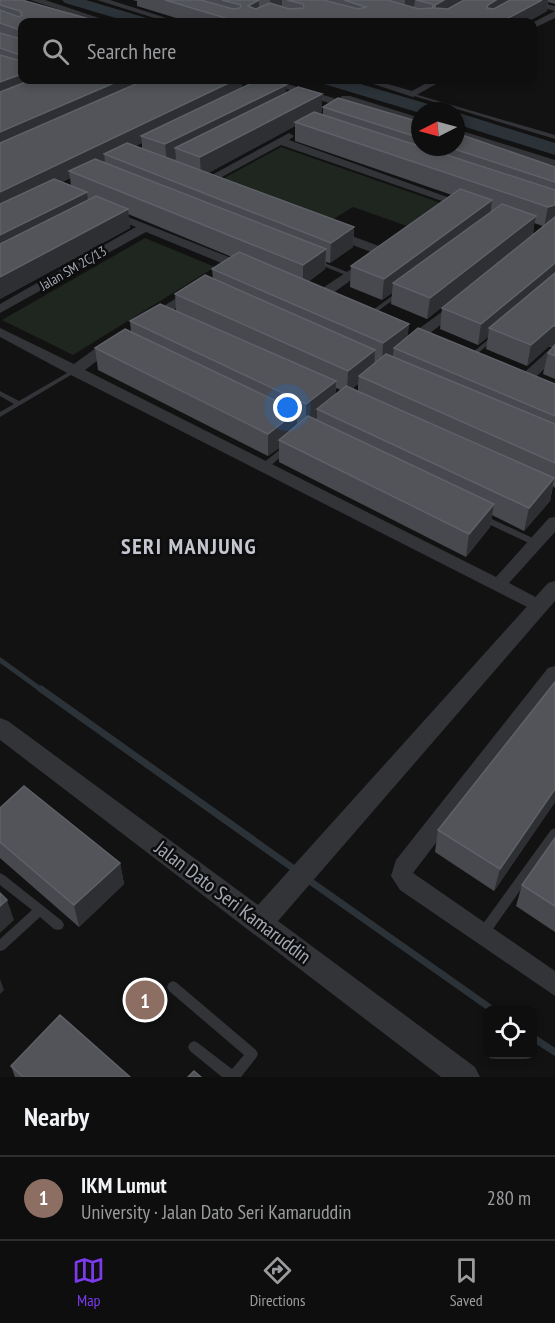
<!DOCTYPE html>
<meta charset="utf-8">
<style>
:root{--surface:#0e0e0e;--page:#1c1c1c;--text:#f1f3f6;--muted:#9b9c9e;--line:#2e2e2e;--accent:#7c3aed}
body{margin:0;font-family:"PT Sans Narrow",sans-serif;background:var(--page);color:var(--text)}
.controls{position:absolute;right:18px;bottom:18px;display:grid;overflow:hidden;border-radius:12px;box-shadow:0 3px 9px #0003}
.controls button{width:54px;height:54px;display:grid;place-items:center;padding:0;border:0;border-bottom:2px solid var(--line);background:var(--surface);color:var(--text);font:30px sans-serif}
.compass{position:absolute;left:411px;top:102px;width:54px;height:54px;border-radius:50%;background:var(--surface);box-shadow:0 3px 9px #0003;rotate:264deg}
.you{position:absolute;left:288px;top:408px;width:21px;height:21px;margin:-15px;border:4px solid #fff;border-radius:50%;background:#1a73e8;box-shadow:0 0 0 9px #1a73e833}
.badge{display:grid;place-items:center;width:39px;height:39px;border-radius:50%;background:var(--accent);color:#fff;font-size:20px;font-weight:700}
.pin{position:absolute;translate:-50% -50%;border:3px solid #fff;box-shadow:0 2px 6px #0006}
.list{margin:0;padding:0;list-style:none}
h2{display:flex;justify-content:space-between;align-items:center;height:78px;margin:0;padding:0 24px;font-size:26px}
h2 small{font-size:20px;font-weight:400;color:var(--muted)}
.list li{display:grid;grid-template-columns:39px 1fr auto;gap:18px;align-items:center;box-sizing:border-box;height:84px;padding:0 24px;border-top:2px solid var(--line)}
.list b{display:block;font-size:22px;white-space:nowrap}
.list p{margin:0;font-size:20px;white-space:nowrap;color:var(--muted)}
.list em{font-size:20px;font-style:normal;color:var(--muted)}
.icon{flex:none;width:33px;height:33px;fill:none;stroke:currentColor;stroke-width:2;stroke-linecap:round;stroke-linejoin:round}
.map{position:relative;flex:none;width:555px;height:1077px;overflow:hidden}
.search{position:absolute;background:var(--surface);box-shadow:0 3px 9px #0003;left:18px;right:18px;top:18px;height:66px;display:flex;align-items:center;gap:15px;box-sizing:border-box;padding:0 21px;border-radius:12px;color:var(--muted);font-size:22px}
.sheet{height:162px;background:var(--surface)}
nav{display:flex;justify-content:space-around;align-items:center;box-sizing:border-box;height:84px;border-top:2px solid var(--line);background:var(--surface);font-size:16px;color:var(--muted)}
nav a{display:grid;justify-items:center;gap:3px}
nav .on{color:var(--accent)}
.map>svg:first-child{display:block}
.green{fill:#1e261f}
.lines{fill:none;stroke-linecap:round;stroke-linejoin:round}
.stream-far1{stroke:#2b3238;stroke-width:5}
.stream{stroke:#2b3238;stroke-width:7}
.river{fill:#2b3238;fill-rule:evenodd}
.service{fill:#333438;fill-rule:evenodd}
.minor{fill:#333438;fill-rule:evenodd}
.tertiary{fill:#333438;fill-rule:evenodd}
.wall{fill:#48494e;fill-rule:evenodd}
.shaded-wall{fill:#2e2f32}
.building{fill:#525459;stroke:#5e6167;stroke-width:1.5}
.labels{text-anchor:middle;stroke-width:5;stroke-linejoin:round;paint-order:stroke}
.far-street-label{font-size:14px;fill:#a3a9b3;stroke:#0d0d0e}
.near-street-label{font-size:20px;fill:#a3a9b3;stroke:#0d0d0e}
.district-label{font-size:22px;font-weight:bold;letter-spacing:1.5px;fill:#c4c7d0;stroke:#0d0d0e}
</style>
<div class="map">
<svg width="555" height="1077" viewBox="0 0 555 1077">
<rect width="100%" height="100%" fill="#121213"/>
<g class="green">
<path d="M281 147 441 203 407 226 353 207 327 223 217 182Z"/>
<path d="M145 238 215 267 73 355 2 320Z"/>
</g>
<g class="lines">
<path class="stream-far1" d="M0 660 43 691"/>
<g class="stream">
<path d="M41 689 297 871"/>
<path d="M307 879 493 1010"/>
<path d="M532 1037 555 1052"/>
</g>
<g class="river">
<path d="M62 0H86L150 19 152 22H129L65 3Z"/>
<path d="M322 80H347L438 107 441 111H420V113L324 84Z"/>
<path d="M456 112 555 143V155L456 124Z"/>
</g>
<g class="service">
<path d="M381 80H386L379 84 375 83Z"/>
<path d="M411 93 555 135V139L411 95Z"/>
<path d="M315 259 352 274 353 275 352 276H348L313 262V260Z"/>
<path d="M399 291 401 292V294L370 317H366V315Z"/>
<path d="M495 334 497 335V337L471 359H467V357Z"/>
<path d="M74 369 76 370V372L0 417V412L14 404 0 396V391L19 401Z"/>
<path d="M283 447H289L290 449 268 468H262L261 466 262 464Z"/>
<path d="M483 515 539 541 540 543 539 545H533L480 520 479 518Z"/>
<path d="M555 828V841L488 936 484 937 480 936 478 932 480 928 551 830Z"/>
<path d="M0 873 4 875 62 921 64 925 62 929 58 930 54 929 40 917 4 950 0 951V939L32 910 0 885Z"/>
<path d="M173 981 177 983 256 1050 258 1054 256 1058 241 1077H222L190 1051 188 1047 190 1043 194 1041 198 1043 232 1069 244 1055 169 991 167 987 169 983Z"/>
</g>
<g class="minor">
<path d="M97 0H110L179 22H167Z"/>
<path d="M513 0H528L555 6V18L532 29V23L555 11Z"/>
<path d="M238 80H252L279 89 274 92Z"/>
<path d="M361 80H374L412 91 432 80H443L413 97Z"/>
<path d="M289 133 294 136 289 140 472 206 462 208 281 145 207 185 197 183Z"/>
<path d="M108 209 249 265 251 268 245 272 241 271 146 232 0 313V304L136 227 104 214 102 212Z"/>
<path d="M333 229 387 249 389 252 383 256 379 255 329 236 327 233Z"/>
<path d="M368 258 374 262 372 265 322 301H312V295Z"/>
<path d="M194 287 200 291 198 294 155 322H145L143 319Z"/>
<path d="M458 300 464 304 463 307 419 342H409V336Z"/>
<path d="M0 328 74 364 108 339H118V345L85 370 496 577 549 518 555 517V532L509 583 545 602 548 606 545 610H533L69 374 0 337Z"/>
<path d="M555 348V359L526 386H516L514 383 516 380 550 349Z"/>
<path d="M555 666V687L413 873 555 971V996L400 890 391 876 396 860 548 668Z"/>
</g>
<g class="tertiary">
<path d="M30 0H45L111 22H97Z"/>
<path d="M259 80H275L343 101 340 98 342 96H350L420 118V126L361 107V111H353Z"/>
<path d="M456 129 555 160V168L456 137Z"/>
<path d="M555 581V601L278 921 475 1067 480 1077H441L0 740V718L8 721 258 905 548 583Z"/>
</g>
</g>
<g class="wall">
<path d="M0 0H22V80H242V87L286 93 322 94V112L319 113 323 114V107L420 122V147H456L555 167V379L543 374 548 353 553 347H548L527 366 486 349 488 337 478 345 440 329 442 308 471 284 427 319 391 304 392 293 382 300 350 287 351 266 452 195 295 141V126L208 173 354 227 353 247 330 263 326 262 325 269 308 282 409 324 407 337 555 384V488L553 486 550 501 524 531 492 515 490 527 466 557 279 462V448L268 456 98 370 95 348 131 332 130 321 176 311 175 294 213 279 212 269 232 257 128 214 130 228 0 299ZM142 143V149L135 146ZM70 178 71 185 62 182ZM534 223 543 226 533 235ZM358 384V391L353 388ZM336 388 341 390 335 395Z"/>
<path d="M132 0H555V4L548 2 547 11 527 22H189L137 6V1Z"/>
<path d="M409 80H427L420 83Z"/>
<path d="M555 682V802L494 891 435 852 438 830Z"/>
<path d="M0 808 120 863 124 884 79 927 0 858Z"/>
<path d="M555 838V932L516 906 522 885Z"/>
<path d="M11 1066 130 1077H15Z"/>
</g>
<g class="shaded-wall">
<path d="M259 0V15L248 6Z"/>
<path d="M270 0H282V5L270 10Z"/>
<path d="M405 0H415L414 7 404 12Z"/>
<path d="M444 0H472L433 22 435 5Z"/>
<path d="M496 0H517L486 20 488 5Z"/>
<path d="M542 0H548L547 11 527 22H501Z"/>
<path d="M22 74V80H38L0 101V82Z"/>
<path d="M121 80H162L0 152V132Z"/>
<path d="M235 80H242V93L141 136 142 143 112 157 104 154 105 161 77 174 69 171 70 178 0 213V192Z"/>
<path d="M286 85V103L175 148 176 159 167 164 165 144Z"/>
<path d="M322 94V112L300 123 295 122V126L201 177 200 157Z"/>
<path d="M87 192 89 211 0 256V235Z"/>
<path d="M492 200 490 220 393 283 392 293 382 300 384 279Z"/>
<path d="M555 205V224L544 227 548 207Z"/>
<path d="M128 209 130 228 0 299V277Z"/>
<path d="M536 216 532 236 427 319 430 298Z"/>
<path d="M354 227 353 247 330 263 331 243Z"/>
<path d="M326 249 325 269 303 286V265Z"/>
<path d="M555 263V281L489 328 488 337 478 345 481 324Z"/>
<path d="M409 324 407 345 394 348 393 355 382 364 383 343Z"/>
<path d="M553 326H555V346L548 347 527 366 531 345Z"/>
<path d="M375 350 374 372 359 376 358 384 347 393 348 371Z"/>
<path d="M336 381 335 403 317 409V418L306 426V404Z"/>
<path d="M297 411V433L279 440V448L268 456V434Z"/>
<path d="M554 478 550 501 524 531 529 508Z"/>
<path d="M494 504 490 527 466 557 469 534Z"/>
<path d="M555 789V802L494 891 500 869Z"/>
<path d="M120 863 124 884 79 927 74 905Z"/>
<path d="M7 900 14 920 0 933V906Z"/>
<path d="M0 979 4 990 0 994Z"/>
</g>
<g class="building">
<path d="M0 0H22L100 22H22V74L0 82V55L21 61 20 55 0 48V33L21 39 20 30 0 23V10L19 17 22 15 20 11 0 5Z"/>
<path d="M165 0H201L233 9 240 8 241 5 222 0H259L248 6 256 9 270 3 289 9 304 8 303 4 287 0H323L358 9 366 7 344 0H387L419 9 433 8 432 4 416 0H444L435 5V8L448 9 464 0H496L488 5 487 8 494 9 510 0H542L501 22H239Z"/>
<path d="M31 80H121L0 132V92Z"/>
<path d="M145 80H235L0 192V143Z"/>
<path d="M258 80H267L286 85 165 144 141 136Z"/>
<path d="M298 87 322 94 200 157 175 148Z"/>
<path d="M338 98 420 122V138L323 107Z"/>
<path d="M314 112 555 190V205L548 207 295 122Z"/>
<path d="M456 133 555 167V182L448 147H456Z"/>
<path d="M127 143 354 227 331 243 104 154Z"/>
<path d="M95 159 326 249 303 265 69 171Z"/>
<path d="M54 179 87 192 0 235V204Z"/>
<path d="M460 189 492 200 384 279 351 266Z"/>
<path d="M96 196 128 209 0 277V244Z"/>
<path d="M502 204 536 216 430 298 393 283Z"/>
<path d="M555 217V263L481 324 442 308Z"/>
<path d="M239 252 409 324 383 343 212 269Z"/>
<path d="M555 273V326H553L531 345 489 328Z"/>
<path d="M205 275 375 350 348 371 175 294Z"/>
<path d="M160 304 336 381 306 404 130 321Z"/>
<path d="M418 328 555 384V416L394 348Z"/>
<path d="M125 329 297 411 268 434 95 348Z"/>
<path d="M555 345V356L548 353Z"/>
<path d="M386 354 555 424V463L359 376Z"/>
<path d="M346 386 554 478 529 508 317 409Z"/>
<path d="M308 416 494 504 469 534 279 440Z"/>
<path d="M555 682V789L500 869 438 830Z"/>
<path d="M24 786 120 863 74 905 0 842V808Z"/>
<path d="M555 838V906L522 885Z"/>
<path d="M0 893 7 900 0 906Z"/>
<path d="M60 1015 130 1077H23L11 1066Z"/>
<path d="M194 1071 201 1077H188Z"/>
</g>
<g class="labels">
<g class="far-street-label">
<text transform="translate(73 268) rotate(-30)" y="5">Jalan SM 2C/13</text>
</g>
<g class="near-street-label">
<text transform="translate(233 902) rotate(37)" y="7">Jalan Dato Seri Kamaruddin</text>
</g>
<g class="district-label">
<text x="189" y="554">SERI MANJUNG</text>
</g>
</g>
</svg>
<div class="controls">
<button><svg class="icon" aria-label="locate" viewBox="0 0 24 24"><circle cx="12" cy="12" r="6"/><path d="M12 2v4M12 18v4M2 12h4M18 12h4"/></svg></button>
</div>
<svg class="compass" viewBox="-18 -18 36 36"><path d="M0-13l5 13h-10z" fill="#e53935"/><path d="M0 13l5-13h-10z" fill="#9b9c9e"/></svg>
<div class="you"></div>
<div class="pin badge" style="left:145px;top:1000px;background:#8d6e63">1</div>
<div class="search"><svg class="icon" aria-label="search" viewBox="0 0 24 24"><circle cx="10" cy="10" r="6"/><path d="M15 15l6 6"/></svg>Search here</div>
</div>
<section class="sheet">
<h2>Nearby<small></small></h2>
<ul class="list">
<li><span class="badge" style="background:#8d6e63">1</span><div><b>IKM Lumut</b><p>University · Jalan Dato Seri Kamaruddin</p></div><em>280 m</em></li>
</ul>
</section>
<nav>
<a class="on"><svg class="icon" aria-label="map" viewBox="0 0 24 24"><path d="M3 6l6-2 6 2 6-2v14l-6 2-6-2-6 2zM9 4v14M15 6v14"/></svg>Map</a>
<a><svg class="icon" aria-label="directions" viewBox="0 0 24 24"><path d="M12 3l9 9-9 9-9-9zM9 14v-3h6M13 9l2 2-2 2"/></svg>Directions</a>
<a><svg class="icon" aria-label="saved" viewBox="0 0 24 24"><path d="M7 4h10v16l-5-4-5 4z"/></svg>Saved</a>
</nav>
